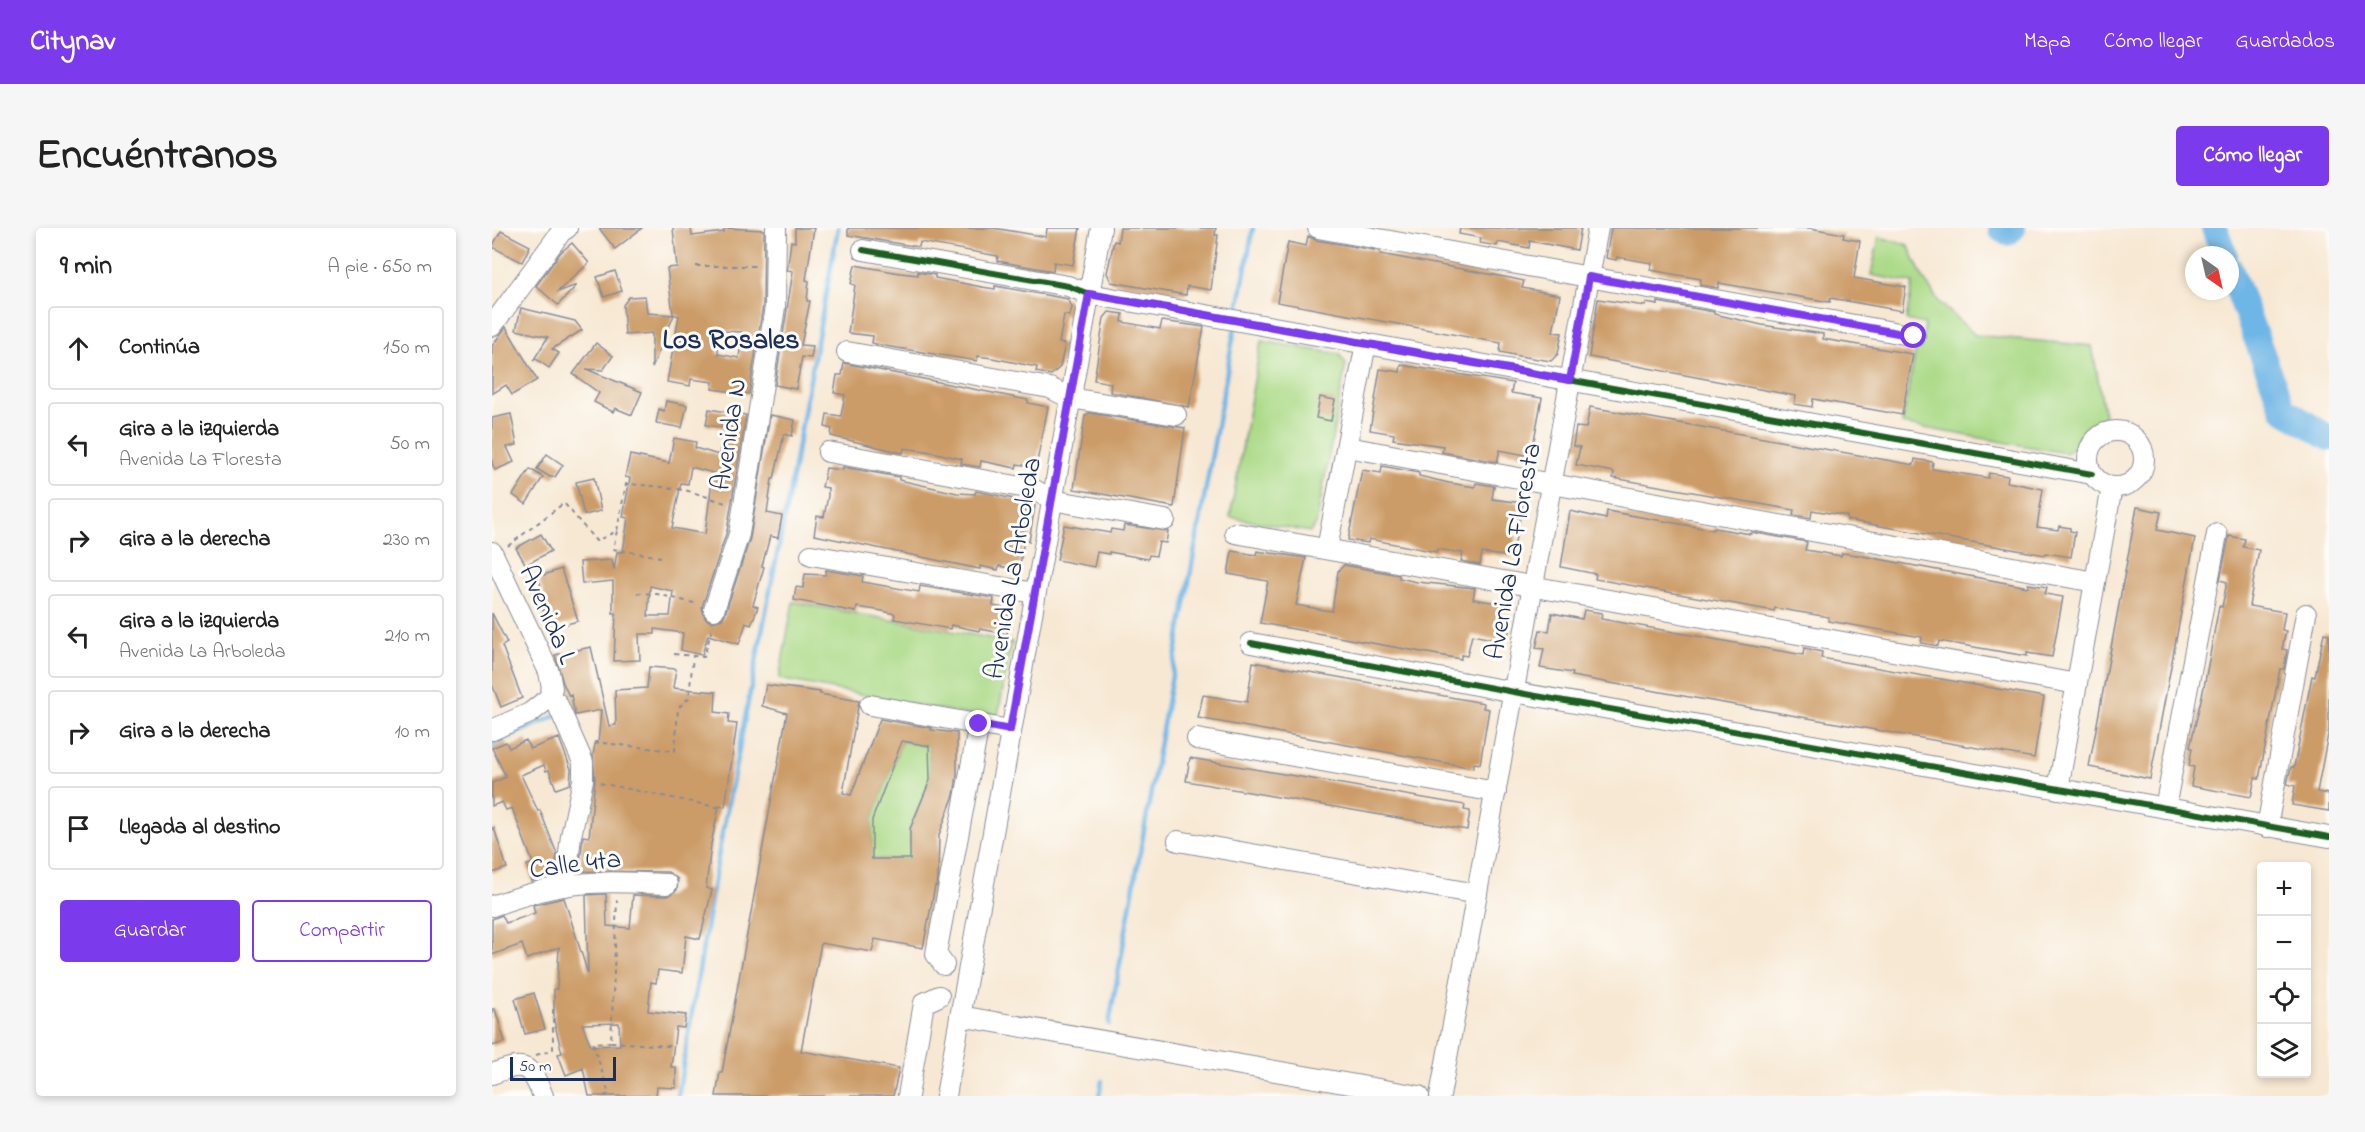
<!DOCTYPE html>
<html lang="es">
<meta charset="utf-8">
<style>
:root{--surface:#fff;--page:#f6f6f6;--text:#222;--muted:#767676;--line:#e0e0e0;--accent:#7c3aed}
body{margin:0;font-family:"Indie Flower",sans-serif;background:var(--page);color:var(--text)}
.controls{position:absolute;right:18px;bottom:18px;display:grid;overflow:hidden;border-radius:6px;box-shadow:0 3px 9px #0003}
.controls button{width:54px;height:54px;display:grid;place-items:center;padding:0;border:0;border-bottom:2px solid var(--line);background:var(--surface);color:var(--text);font:30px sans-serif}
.compass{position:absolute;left:1693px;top:18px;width:54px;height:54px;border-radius:50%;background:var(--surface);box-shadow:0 3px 9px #0003;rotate:146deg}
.scale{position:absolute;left:18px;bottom:15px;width:106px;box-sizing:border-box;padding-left:6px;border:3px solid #1b2f5e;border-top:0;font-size:16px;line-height:21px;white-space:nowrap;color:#1b2f5e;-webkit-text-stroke:4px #fdfcf7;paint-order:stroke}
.stop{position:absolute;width:18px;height:18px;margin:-14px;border:4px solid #7c3aed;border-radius:50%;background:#fff}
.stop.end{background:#7c3aed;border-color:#fff;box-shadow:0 2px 6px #0008}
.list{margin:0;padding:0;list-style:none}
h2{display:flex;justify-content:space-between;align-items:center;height:78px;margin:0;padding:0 24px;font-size:26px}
h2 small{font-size:20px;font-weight:400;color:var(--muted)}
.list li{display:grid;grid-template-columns:39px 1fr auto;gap:18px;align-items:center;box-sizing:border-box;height:84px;margin:0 12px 12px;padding:0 12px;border:2px solid var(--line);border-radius:6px}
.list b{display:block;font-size:22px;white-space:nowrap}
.list p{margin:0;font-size:20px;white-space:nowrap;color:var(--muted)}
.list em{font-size:20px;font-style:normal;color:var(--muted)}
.actions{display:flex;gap:12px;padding:18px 24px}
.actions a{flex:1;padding:14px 0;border:2px solid var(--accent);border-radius:6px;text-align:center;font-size:21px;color:var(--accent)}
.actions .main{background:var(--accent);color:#fff}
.icon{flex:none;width:33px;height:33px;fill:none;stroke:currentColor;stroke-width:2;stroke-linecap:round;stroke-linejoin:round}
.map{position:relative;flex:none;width:1837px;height:868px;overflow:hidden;border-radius:6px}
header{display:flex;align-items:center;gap:36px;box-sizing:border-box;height:84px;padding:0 30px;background:var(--accent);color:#fff}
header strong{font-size:28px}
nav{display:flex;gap:33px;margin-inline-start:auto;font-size:21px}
.intro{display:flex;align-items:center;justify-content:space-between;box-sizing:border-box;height:144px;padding:0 36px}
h1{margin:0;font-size:42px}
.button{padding:15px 27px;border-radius:6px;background:var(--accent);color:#fff;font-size:21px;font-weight:700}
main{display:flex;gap:36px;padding:0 36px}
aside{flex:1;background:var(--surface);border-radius:6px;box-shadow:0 3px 9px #0003}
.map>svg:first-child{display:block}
.green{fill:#abda87;stroke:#638472;stroke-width:1.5}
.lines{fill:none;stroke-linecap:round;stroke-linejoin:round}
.stream{stroke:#6eb6e6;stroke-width:4.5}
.river{stroke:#6eb6e6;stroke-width:26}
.building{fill:#cc9c68;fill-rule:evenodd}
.minor-casing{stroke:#898c98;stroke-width:22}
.path{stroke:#898c98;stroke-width:2;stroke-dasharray:4.5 4.5;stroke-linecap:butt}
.minor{stroke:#fff;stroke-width:20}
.cycleway-casing{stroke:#fdfcf7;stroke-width:10}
.cycleway{stroke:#1b5e20;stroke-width:6}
.route{stroke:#7c3aed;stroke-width:8}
.labels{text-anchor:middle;stroke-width:6;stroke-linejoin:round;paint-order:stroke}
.street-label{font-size:27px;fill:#1b2f5e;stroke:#fdfcf7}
.neighbourhood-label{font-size:28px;font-weight:bold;fill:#1b2f5e;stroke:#fdfcf7}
</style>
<header>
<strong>Citynav</strong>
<nav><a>Mapa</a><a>Cómo llegar</a><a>Guardados</a></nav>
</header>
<div class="intro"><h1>Encuéntranos</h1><a class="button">Cómo llegar</a></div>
<main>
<aside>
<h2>9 min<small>A pie · 650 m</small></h2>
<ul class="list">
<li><svg class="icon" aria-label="ahead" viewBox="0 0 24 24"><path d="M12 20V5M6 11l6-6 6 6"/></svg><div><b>Continúa</b></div><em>150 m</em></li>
<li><svg class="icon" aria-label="left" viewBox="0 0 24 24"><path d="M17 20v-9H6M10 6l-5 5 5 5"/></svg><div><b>Gira a la izquierda</b><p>Avenida La Floresta</p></div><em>50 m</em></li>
<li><svg class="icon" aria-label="right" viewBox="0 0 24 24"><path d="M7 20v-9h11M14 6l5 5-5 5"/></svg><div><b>Gira a la derecha</b></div><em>230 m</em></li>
<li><svg class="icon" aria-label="left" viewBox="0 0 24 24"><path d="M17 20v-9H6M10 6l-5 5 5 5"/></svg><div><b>Gira a la izquierda</b><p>Avenida La Arboleda</p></div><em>210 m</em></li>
<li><svg class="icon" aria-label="right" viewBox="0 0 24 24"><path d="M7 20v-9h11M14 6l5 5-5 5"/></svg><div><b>Gira a la derecha</b></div><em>10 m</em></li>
<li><svg class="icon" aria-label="arrive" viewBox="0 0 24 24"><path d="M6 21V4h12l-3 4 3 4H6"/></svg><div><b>Llegada al destino</b></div></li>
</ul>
<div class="actions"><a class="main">Guardar</a><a>Compartir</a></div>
</aside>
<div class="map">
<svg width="1837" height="868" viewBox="0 0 1837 868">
<rect width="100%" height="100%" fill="#fdfcf7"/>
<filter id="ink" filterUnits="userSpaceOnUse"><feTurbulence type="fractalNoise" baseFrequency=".0167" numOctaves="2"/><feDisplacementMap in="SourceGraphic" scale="12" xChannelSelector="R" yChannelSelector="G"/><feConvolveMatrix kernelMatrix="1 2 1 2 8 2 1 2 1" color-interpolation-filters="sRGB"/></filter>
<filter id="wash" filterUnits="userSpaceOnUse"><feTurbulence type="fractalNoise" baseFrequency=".008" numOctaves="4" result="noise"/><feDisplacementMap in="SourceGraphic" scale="24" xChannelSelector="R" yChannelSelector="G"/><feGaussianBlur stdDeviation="1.35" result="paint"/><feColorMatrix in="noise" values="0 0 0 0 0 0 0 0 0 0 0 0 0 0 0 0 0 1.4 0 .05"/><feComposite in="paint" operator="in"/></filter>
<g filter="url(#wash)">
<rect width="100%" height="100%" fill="#f7e8d3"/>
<g class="green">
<path d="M1387 9 1416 17 1431 50 1447 74 1483 107 1600 118 1613 189C1603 193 1595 197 1589 206 1583 214 1583 222 1573 225L1410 196 1424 121H1429L1433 96 1414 92 1421 55 1379 47Z"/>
<path d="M769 113 847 126 854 136 824 297 818 304 738 289Z"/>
<path d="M301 374 520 414 505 492 287 451Z"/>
<path d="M410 513 437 518 438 552 418 601V631H380V592Z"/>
</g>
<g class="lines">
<g class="stream">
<path d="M745 87 761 0"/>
<path d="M0 516 66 487"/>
<path d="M617 796 743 99"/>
<path d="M186 868 228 617 297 266 346 0"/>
<path d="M607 868 610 853"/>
</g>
<g class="river">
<path d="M1509 0 1515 5 1521 0"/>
<path d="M1722 0 1733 27"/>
<path d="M1738 41 1791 181 1837 210"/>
</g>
</g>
<g id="blocks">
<g class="building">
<path d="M107 0H150L123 21Z"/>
<path d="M181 0H199L200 8 232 4V0L272 2 271 78 257 166 220 161 221 154 199 151 198 158 175 154 187 88 181 86 175 40 185 39ZM227 103 250 104 247 130 226 126Z"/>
<path d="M303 0H322L314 52 317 53 315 73H318L309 117 321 118 319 130 310 129 304 161 283 157 301 43 295 42 296 37 299 13 303 14Z"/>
<path d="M356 0H502L554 9 555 0H588L581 37 562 34 561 43 505 33 506 28 428 14 427 19 356 7Z"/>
<path d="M628 0H724L723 7H726L719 62 695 58 694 67 619 54 615 45 622 13 626 14Z"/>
<path d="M968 0H1089L1085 22 1038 13 1037 20 1006 14 1005 18 988 15 989 10 967 6Z"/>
<path d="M1119 0H1318L1352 6 1351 10 1368 13 1362 50 1414 59 1410 83 1338 70V74L1227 55 1226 60 1208 57 1209 51 1158 42 1160 35 1125 29 1124 32 1114 30Z"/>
<path d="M9 3 38 18 30 34 0 19Z"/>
<path d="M816 8 824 12 888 23V26L1018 50 1032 53 1030 60 1068 67 1061 104 1070 105 1066 126 1059 133 1027 128 1008 124 1009 115 785 74 796 14 814 18Z"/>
<path d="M80 15 97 35 65 64 85 57 66 77 44 58 69 24Z"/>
<path d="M363 37 408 45 426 47V44L443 47V50L490 59 503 61V58L576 71 580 79 578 88 572 87 567 115 573 116 568 139 559 147 544 144 545 139 500 130 486 128 485 133 393 118 380 115 381 108 356 105 363 57 359 56Z"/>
<path d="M123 43 130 63 112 69 105 49Z"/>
<path d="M153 68 155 85 182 87 160 140V105L133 107 131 77 137 69Z"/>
<path d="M1106 71 1153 78 1154 75 1166 77V74L1222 84V86L1270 97 1331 106V111L1421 126 1410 187 1321 171 1320 179 1302 176 1304 168 1097 129Z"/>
<path d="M29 80 83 93 90 102 60 121 67 125 57 140 44 131 41 133 56 109 24 102Z"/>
<path d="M617 84 631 86 630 94 668 101 670 93 712 99 697 179 618 164 619 155 602 152 612 90Z"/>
<path d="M14 99 45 152 20 167 14 157 0 166V118Z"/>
<path d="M104 115 121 128 111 142 94 141 150 164 140 187 123 180 121 184 102 174 107 165 81 146Z"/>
<path d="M352 135 536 172V175L556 179 544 239 525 236 524 240 489 233 488 239 469 236 470 231 440 224 412 220 411 225 339 208 340 201 333 199 335 186 349 188 353 167 342 165 345 147H350Z"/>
<path d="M909 137 1021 155 1019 165 1050 170 1039 228 1008 222 1005 234 950 224 951 218 901 211 902 206 878 202 888 141 908 144Z"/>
<path d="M828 169 843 172 839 193 824 190Z"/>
<path d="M174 173 195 177 190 200 164 195 167 181 172 183Z"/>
<path d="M1098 179 1422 237 1423 231 1441 234 1440 241 1496 250 1497 245 1516 248 1515 254 1551 261 1545 299 1566 302 1567 298 1578 300V303L1583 304 1579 329 1554 325 1553 327 1366 294 1355 292V288L1320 282 1319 290 1301 287 1302 282 1121 250 1122 244 1084 237 1088 219 1081 218 1084 199 1094 200Z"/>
<path d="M217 181 254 187 235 303 210 379 213 390 219 394 230 391 233 386 258 310 278 187 303 192 300 208 292 206 282 251H280L275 285 290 288 286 310 278 308 270 338 272 339 261 377 266 379 259 397 254 395 247 416 216 407 210 427 189 422 191 405 163 401V406H147L148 432 122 433 124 385H121V353L90 356 88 334 120 332 122 342 125 324H131L136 290 131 289 138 250 133 249 138 227 177 235 182 210 204 214 203 220 227 227 233 200 214 197ZM199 239 221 245 213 306 180 300 189 255 196 256ZM158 358 181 363 178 388H156Z"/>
<path d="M597 185 693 200 682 279 582 261 593 188Z"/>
<path d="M19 186 25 217 15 219 22 234 3 242 0 235V190Z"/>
<path d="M55 226 71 237 63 249H58L45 241Z"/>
<path d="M890 238 927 245V248L957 255 983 259 984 255 1002 258 1000 271 1031 275 1020 329 990 325 988 337 969 333 971 325 945 321 944 324 877 311 876 315 856 312 870 242 889 245Z"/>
<path d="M351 239 407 249V252L465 265 483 266 484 263 541 275 543 278 537 313 532 312 527 342 507 338 506 342 488 338V341L322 307 325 288 332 289 336 268V260L330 259 334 240 351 242Z"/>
<path d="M38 241 51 249 34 276 21 267Z"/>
<path d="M102 250 109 283 92 287 84 254Z"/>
<path d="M1645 279 1669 284 1665 302 1703 310 1658 551 1597 539Z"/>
<path d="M1078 283 1114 291 1115 283 1221 302 1222 300 1259 306V304L1315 314 1313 322 1349 328 1350 325 1365 327 1536 359V356L1555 359 1553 366 1571 369 1560 429 1535 425V428L1447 413 1446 418 1429 415 1430 409 1336 393 1337 389 1283 380 1282 383 1103 351 1104 346 1069 339Z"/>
<path d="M572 297 618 305 619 301 631 303 632 297 676 303 674 315 667 314 664 328 657 327 656 331 617 324V326L605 324 602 339 565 332Z"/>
<path d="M49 306 59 323 34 337 24 320Z"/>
<path d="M1737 308 1753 311 1751 319 1767 322 1757 378 1793 384 1790 402 1794 403 1790 421 1795 422 1794 429 1792 441H1788L1767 551 1763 550 1759 569 1699 558 1702 539 1697 538 1700 520 1698 519 1712 459 1727 378 1730 379 1735 354 1728 352Z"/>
<path d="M740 323 764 327 765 323 814 330 804 377 832 382 840 383 846 343 852 337 907 347V350L925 354 983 360 981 371 1012 376 1009 395 1018 396 1016 408 1007 406 1006 412 980 407 975 428 969 427V431L768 395 776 353 736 346Z"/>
<path d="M69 341 86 393 56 401 51 381 56 380 46 349Z"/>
<path d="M334 342 371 348 370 354 427 364 428 358 502 370 501 378 519 381 515 406 488 401 487 403 459 397 458 401 402 391 403 386 391 383 365 379 364 384 302 372 304 359 311 360 313 346 333 347Z"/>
<path d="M1092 382 1110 385 1109 391 1311 427 1312 420 1330 424 1329 430 1552 469 1542 530 1118 455 1080 448 1081 445 1048 440 1052 421 1044 420 1048 402 1057 403 1060 385 1090 391Z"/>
<path d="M0 385 15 415 10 418 30 470 9 479 0 456Z"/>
<path d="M1832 405 1837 406V501L1825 564 1837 566V583L1800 577 1803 558 1795 556 1799 539H1802L1820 448 1823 449Z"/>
<path d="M99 419 117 498 124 497 123 462 155 460 157 439 184 441 181 460 224 464 223 484 237 486 236 495 245 496 233 579 227 578 219 616 214 660 220 662 208 711 194 708 190 745 166 742 164 755 159 754 156 783 194 787 192 800 184 799 179 839H184V860L165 859 164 868H97L91 840 74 847 66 826 70 825 62 793V761H65L67 719 35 731 30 716 0 727V691L10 687 14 695 43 685 41 677 72 670 96 746 94 667 114 666 115 698 138 700 141 667 175 668 185 662 186 651 176 644 87 643 91 608 97 609 103 552 101 528 103 516H106L109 482 83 487 79 467 77 468 71 455 63 427ZM127 795 128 817 99 818 90 796Z"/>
<path d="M761 434 992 475 991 480 997 481 988 536 982 535 981 540 706 490 711 467 755 474Z"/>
<path d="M274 457 328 464V466L367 473 351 565 359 567 388 491 440 500 439 502 465 505V547L462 567 447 607 446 650 445 658H443L431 720 383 711 380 724 329 715 309 823 407 840 401 868H224L228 844 230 845 295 485 270 478ZM410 513 437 518 438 552 418 601V631H380V592Z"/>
<path d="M67 510 79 541 78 556 64 561 57 542 54 543 52 537 29 547 46 583 48 582 65 626 62 648 40 653 35 637 41 635 20 580 14 582 10 574 0 578V555L14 549 0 520 14 514 17 520 34 512 38 521Z"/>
<path d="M698 530 973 577 972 582 978 583 975 602 694 553Z"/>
<path d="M0 600H2L15 640 0 645Z"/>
<path d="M42 765 53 801 33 806 23 771Z"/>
<path d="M0 781H3L13 814 0 818Z"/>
</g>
</g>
</g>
<g filter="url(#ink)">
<use href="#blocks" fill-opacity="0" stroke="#898c98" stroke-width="1.5"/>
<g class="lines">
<defs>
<g id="minor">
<path d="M826 0 1423 108"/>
<path d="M371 22 576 58 597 66 1600 246"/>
<path d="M0 98 69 4 75 0"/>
<path d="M355 124 558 160 578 170 684 187"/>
<circle cx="1624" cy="231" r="28"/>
<path d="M855 219 1603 354"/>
<path d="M336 224 541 261 560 272 673 292"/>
<path d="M743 305 1585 456"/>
<path d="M835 321 874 115"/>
<path d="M0 324 57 444 60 460 57 470"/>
<path d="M319 327 543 365"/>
<path d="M222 382 247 306 259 233 283 79 284 0"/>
<path d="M759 415 1022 464 1837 609"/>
<path d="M57 470 65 475 91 534V552L79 608 73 658"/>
<path d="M378 477 518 502"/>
<path d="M0 502 38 485 57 470"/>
<path d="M705 511 1004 564"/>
<path d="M1566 561 1620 259"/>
<path d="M1673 580 1725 306"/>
<path d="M1775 599 1814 386"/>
<path d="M686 613 985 666"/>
<path d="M0 678C23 670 47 662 72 658 106 652 141 655 175 656"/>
<path d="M452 737 444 726 487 496"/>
<path d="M468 788 927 868"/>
<path d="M0 846C33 833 38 836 51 868"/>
<path d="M416 868 432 775 447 768"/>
<path d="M454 868 609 0"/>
<path d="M948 868 1106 0"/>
</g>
</defs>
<use href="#minor" class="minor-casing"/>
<g class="path">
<path d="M204 38H266"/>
<path d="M125 303 121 321 169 329"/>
<path d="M16 318 72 275 104 313 125 303 134 256C154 257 173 259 192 262 206 265 220 271 234 275"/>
<path d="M145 365 165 366 206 376"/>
<path d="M182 426 212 429 221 397"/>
<path d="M102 514 183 523 186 480 197 470 201 428"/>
<path d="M108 555 229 580"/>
<path d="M119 814 178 818"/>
<path d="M44 827 61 822V777"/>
<path d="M112 868 117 866 101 815 119 814 125 672"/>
</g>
<use href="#minor" class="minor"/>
<defs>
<g id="cycleway">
<path d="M371 22 576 58 597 66 1600 246"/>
<path d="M759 415 1022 464 1837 609"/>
</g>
</defs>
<use href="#cycleway" class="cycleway-casing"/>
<use href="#cycleway" class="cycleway"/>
</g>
</g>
<g class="lines" filter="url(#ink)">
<path class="route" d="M487 496 518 502 597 66 1078 152 1097 49 1422 108"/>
</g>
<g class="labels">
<g class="street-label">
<text transform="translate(236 206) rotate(-81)" y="9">Avenida N</text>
<text transform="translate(1020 323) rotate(-80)" y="9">Avenida La Floresta</text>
<text transform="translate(520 340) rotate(-80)" y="9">Avenida La Arboleda</text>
<text transform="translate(57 386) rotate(66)" y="9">Avenida L</text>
<text transform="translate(83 635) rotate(-7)" y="9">Calle 4ta</text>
</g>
<g class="neighbourhood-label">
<text x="239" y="120">Los Rosales</text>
</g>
</g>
</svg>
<div class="controls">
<button>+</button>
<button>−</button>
<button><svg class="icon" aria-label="locate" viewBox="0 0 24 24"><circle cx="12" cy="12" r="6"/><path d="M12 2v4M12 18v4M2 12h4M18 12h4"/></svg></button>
<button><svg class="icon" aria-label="layers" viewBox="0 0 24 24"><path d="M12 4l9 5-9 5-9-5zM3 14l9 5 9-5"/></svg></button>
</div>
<svg class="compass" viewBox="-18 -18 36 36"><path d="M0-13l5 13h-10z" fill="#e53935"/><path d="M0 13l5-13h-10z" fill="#767676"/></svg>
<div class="scale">50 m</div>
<div class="stop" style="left:1422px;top:108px"></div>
<div class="stop end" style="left:487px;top:496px"></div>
</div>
</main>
